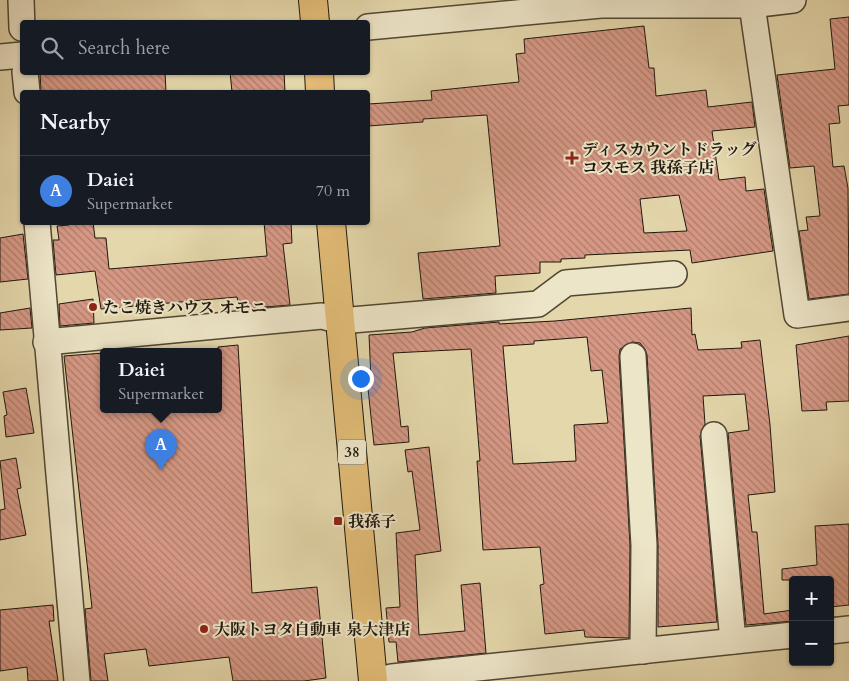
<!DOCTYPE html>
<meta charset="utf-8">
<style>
:root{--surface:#171b24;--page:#20242c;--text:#f1f3f6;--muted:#9ea1a6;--line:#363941;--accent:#db2777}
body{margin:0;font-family:Cardo,"Noto Serif JP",serif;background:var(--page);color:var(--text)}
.controls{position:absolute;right:15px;bottom:15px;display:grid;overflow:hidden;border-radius:5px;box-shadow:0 1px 4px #0004}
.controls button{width:45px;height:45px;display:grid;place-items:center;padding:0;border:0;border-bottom:1px solid var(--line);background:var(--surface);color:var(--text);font:25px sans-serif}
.you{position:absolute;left:360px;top:378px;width:18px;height:18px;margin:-12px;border:4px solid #fff;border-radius:50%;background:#1a73e8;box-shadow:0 0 0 8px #1a73e833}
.badge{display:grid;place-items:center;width:32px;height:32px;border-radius:50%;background:var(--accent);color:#fff;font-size:16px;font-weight:700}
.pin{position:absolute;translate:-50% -41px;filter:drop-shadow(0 1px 2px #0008)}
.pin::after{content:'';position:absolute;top:26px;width:18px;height:15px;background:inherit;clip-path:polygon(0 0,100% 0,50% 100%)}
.popup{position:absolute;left:100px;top:348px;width:122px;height:65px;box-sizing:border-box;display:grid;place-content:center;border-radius:5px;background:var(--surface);filter:drop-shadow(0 1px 4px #0005);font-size:16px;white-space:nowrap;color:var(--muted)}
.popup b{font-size:19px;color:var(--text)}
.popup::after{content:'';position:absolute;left:50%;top:100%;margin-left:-10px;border:10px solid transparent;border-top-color:var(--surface)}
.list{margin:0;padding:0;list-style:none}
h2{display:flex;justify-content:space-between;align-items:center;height:65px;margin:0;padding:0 20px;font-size:21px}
h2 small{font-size:16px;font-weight:400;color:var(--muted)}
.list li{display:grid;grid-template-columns:32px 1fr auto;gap:15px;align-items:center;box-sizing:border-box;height:70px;padding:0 20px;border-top:1px solid var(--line)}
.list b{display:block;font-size:19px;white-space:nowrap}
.list p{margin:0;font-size:16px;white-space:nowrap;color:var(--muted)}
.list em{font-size:16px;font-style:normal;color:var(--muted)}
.icon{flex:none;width:28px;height:28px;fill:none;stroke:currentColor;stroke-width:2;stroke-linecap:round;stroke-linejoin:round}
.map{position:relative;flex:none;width:849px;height:681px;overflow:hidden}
.search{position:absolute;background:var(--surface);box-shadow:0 1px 4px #0004;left:20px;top:20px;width:350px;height:55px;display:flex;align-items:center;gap:12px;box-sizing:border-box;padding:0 18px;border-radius:5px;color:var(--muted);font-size:19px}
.panel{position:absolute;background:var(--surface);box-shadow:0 1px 4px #0004;left:20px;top:90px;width:350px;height:135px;border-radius:5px}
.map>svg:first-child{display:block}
.building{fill:url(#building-back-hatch);stroke:#1f170d;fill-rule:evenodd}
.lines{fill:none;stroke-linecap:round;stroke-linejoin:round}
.minor-casing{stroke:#504734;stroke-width:28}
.major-casing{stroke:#1f170d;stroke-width:30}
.minor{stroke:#ede5c8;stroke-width:25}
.major{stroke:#e2bc76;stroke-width:28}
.poi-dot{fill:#8f2418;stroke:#ede5c8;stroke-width:2}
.labels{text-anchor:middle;stroke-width:4;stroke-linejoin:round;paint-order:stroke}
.shield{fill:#ede5c8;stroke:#5d5545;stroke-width:1}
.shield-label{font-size:15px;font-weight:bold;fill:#1f170d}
.poi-label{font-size:16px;font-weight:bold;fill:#1f170d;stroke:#ede5c8;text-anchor:start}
</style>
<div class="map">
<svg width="849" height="681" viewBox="0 0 849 681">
<defs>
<pattern id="building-back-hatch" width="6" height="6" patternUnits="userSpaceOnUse" patternTransform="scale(1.25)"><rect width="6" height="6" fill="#d69885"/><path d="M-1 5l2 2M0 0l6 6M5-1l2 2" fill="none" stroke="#ad7b6b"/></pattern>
</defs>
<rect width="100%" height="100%" fill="#e4d7ab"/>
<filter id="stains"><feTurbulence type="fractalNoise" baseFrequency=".004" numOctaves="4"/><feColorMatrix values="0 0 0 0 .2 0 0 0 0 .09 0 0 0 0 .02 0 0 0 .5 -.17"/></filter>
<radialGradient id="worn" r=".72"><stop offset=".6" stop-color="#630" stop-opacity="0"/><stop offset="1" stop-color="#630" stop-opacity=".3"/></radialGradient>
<g class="building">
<path d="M849 17V105L838 106 840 123 829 124 833 167 844 166 848 188 849 294 809 299 799 231 808 230 806 217 820 216 814 166 790 168 777 75 835 69 830 19Z"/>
<path d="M644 26 649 68H654L656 96 706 90 708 107 752 102 755 127 712 131 719 180 745 177 746 191 764 189 773 251 692 263 690 250 585 255V258L561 259V262H540V273L495 276 496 293 423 299 418 253 500 246 487 115 423 119V122L368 126V104L432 100 431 91 519 82 516 54 525 53 524 39ZM679 195 687 231 644 233 640 199Z"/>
<path d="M40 72H165L166 92H41Z"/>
<path d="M230 72H284L285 92H232Z"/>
<path d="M69 222H93L95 238H106L109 269 267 256 264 222H291L292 243 283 244 290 305 239 309 237 297 101 309 95 271 56 275 53 240H59L57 226 69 225Z"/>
<path d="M23 234 28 279 0 282V238Z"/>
<path d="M93 299 94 323 60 326 59 304Z"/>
<path d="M30 308 32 328 0 330V313Z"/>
<path d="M691 308 692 335 695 334 698 350 742 348 741 342 760 340 770 425 775 492 748 495 752 532H757L764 614 793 610V621L746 625 728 433 749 430 745 394 703 396 705 424 700 436 717 622 658 627V544L647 355 645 349 640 343 632 342 620 349 619 357 630 545 629 638 585 637 584 630 545 634 540 585 544 584 540 547 483 550 477 461H480L471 349 393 353 401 427 408 426 409 442 374 445 367 379H371L369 335 412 332 425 328 499 322V324L555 321ZM587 337 591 371 602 370 608 423 574 425 576 461 513 464 503 346 534 344V341Z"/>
<path d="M849 336V401L826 402 827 410 802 411 796 345Z"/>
<path d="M238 345 252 593 317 587 326 678 304 681H233L229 657 149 666 146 649 104 654 108 681H91L85 609 92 608 64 356 104 353V409H218V347Z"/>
<path d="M26 388 34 433 6 437 4 416 7 415 3 392Z"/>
<path d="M429 447 441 551 415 555 419 635 465 631 461 585 480 583 486 653 398 662 396 642H389L386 608 400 607 396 533 420 530 412 471 408 472 405 450Z"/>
<path d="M16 458 21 488 17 489 26 535 0 540V510L5 509 0 461Z"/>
<path d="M849 524V605L830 607V580H782V569L817 565 815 526Z"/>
<path d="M53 605 54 621H49L58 681H28L27 667 0 671V610Z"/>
</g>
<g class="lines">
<defs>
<g id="minor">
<path d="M21 0 22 28"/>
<path d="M752 5 797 315 849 308"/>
<path d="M368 27 601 5H752L793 0"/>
<path d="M0 57 22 55"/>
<path d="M25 72 27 92"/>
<path d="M37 222 77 681"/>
<path d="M46 342 322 316 340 321 538 304 566 283 674 274"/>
<path d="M633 356 644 545 643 651"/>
<path d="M714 435 733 641"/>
<path d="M830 631 849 629"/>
<path d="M374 681 392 677 793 635"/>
</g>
<g id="major">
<path d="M313 0 315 22"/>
<path d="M319 72 320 92"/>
<path d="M331 222 373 681"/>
</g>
</defs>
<use href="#minor" class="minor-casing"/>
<use href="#major" class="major-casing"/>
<use href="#minor" class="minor"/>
<use href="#major" class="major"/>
</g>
<g class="poi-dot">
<path d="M569.5 150.5h5v5h5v5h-5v5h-5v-5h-5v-5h5z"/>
<circle cx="93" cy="307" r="5"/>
<rect x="333" y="516" width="10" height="10" rx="2.5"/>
<circle cx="204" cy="629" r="5"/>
</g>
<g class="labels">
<rect class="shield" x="338" y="439.5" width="28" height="25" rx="4"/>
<g class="shield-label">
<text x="352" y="457">38</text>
</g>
<g class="poi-label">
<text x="582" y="155">ディスカウントドラッグ<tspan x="582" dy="18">コスモス 我孫子店</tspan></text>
<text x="103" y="313">たこ焼きハウス オモニ</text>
<text x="348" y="527">我孫子</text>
<text x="214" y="635">大阪トヨタ自動車 泉大津店</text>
</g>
</g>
<rect width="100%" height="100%" filter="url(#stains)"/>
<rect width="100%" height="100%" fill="url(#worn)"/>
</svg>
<div class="controls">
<button>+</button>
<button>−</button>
</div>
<div class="you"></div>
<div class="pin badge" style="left:161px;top:470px;background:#3f7fe0">A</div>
<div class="popup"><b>Daiei</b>Supermarket</div>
<div class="search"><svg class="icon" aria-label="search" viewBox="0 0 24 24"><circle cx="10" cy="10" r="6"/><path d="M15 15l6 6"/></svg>Search here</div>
<section class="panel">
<h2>Nearby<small></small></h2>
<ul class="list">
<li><span class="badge" style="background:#3f7fe0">A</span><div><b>Daiei</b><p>Supermarket</p></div><em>70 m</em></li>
</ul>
</section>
</div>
